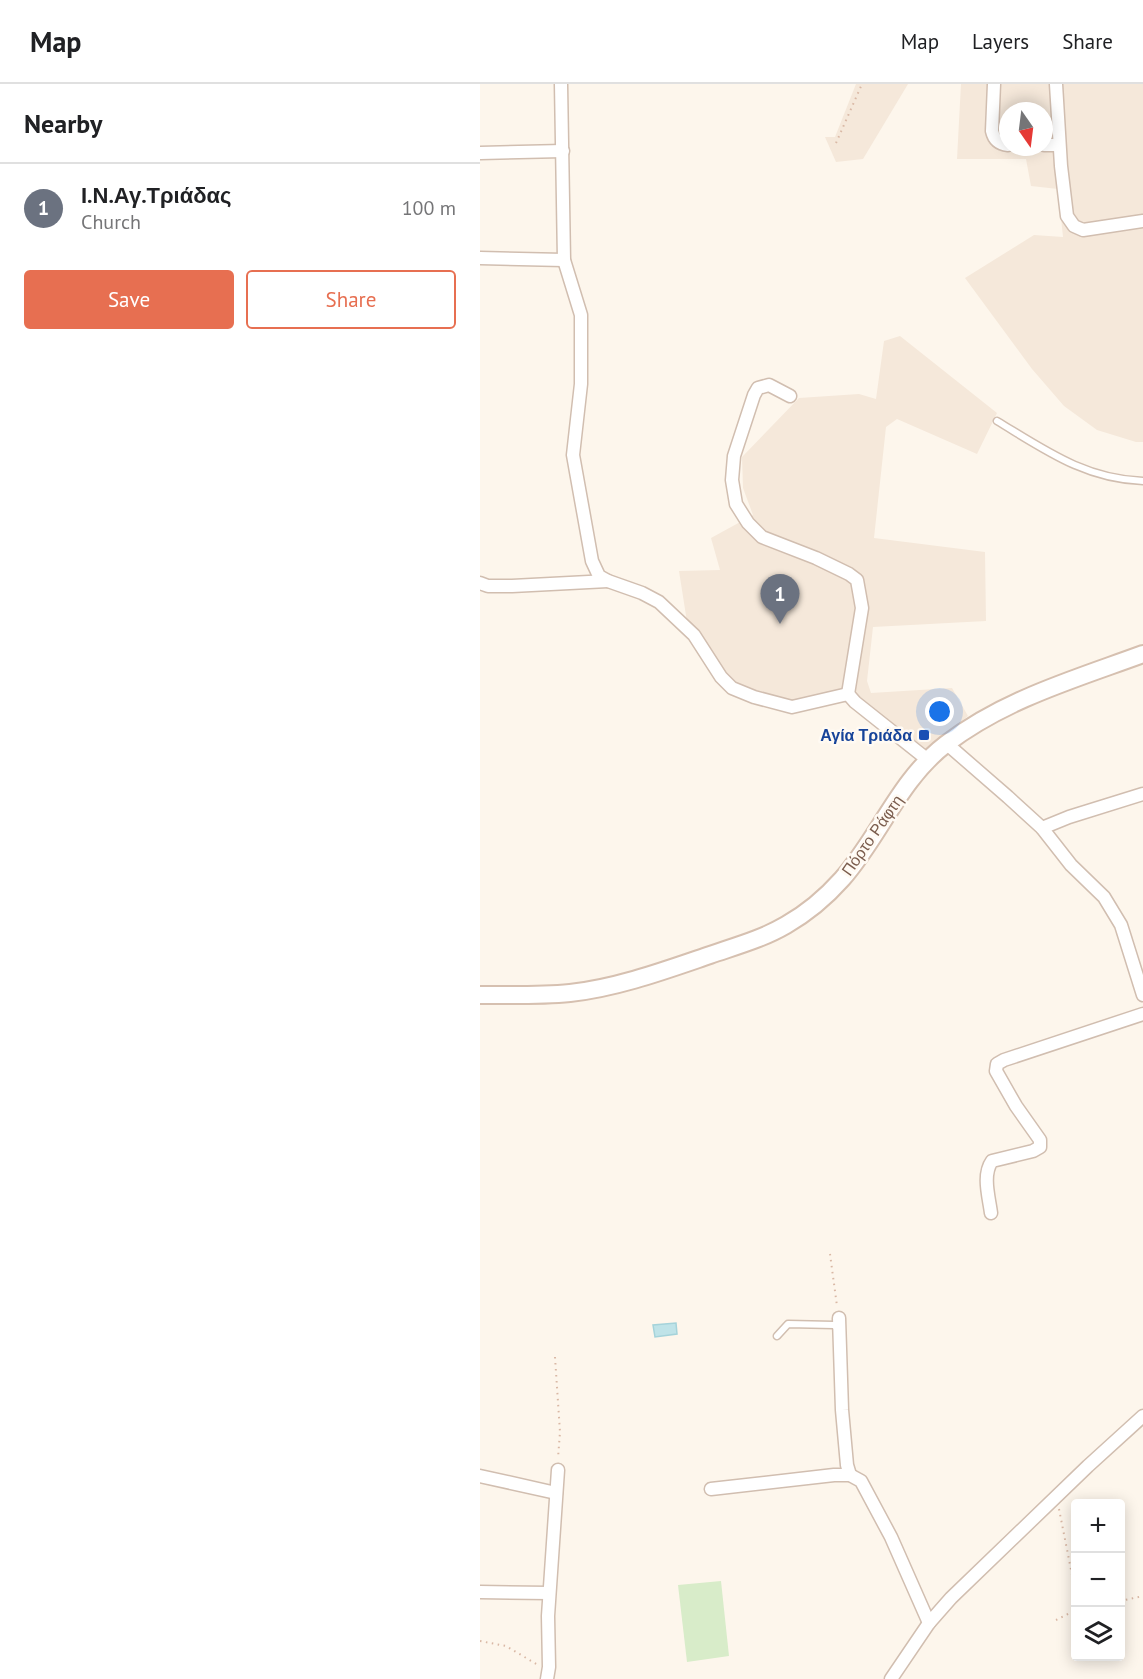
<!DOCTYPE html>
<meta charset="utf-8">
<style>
:root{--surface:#fff;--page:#f6f6f6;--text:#202124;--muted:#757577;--line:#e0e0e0;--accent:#e76f51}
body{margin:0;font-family:"PT Sans",sans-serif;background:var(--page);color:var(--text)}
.controls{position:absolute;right:18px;bottom:18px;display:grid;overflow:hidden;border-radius:6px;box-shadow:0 3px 15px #0003}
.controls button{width:54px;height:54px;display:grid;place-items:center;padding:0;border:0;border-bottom:2px solid var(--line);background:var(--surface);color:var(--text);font:30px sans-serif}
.compass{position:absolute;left:519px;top:18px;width:54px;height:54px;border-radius:50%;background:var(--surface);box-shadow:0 3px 15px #0003;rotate:166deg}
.you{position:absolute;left:460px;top:628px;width:21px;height:21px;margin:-15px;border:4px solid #fff;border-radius:50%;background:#1a73e8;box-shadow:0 0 0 9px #1a73e833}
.badge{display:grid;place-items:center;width:39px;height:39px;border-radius:50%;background:var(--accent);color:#fff;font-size:20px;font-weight:700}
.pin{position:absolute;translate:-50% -50px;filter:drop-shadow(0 2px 3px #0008)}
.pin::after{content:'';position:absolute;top:32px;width:21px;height:18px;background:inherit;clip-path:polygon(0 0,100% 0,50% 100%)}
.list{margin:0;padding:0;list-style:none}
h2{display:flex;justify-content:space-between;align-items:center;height:78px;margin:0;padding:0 24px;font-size:26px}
h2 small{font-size:20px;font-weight:400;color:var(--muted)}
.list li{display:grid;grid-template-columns:39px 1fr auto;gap:18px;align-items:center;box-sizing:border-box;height:90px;padding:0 24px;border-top:2px solid var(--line)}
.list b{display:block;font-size:22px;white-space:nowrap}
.list p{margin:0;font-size:20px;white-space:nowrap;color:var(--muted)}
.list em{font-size:20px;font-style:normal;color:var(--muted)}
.actions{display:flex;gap:12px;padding:18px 24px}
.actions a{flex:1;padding:14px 0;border:2px solid var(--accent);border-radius:6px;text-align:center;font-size:21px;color:var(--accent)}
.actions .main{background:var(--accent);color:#fff}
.icon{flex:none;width:33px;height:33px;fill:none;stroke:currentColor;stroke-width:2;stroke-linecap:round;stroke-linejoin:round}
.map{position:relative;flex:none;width:663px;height:1595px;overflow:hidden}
header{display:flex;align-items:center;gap:36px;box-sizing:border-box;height:84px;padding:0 30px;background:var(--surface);border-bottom:2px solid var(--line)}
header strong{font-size:28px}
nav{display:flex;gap:33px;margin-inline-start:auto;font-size:21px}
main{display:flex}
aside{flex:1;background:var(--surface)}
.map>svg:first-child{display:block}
.residential{fill:#f5e8da;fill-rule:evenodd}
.green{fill:#d8ecc9}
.water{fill:#bfe3e8;stroke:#a5d3da;stroke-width:1.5}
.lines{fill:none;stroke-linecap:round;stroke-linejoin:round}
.service-casing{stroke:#d1beb0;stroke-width:9}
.minor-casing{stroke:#d1beb0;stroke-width:15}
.secondary-casing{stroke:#d6c0b0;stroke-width:20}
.path{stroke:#d9b8a5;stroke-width:2;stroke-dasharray:1.5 4.5;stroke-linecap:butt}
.service{stroke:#fff;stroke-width:6}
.minor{stroke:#fff;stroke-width:12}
.secondary{stroke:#fff;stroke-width:16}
.transit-dot{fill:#1a4fb4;stroke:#fffaf3;stroke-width:2}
.labels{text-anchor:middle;stroke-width:5;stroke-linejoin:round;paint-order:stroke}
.transit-label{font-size:16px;font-weight:bold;fill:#164399;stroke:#fffaf3;text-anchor:end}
.street-label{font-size:16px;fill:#7a5c4d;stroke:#fffaf3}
</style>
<header>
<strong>Map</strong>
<nav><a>Map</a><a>Layers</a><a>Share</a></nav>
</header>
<main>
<aside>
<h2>Nearby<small></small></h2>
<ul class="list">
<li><span class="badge" style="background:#6b7280">1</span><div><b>Ι.Ν.Αγ.Τριάδας</b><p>Church</p></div><em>100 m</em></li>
</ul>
<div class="actions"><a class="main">Save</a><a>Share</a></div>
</aside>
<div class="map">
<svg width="663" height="1595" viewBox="0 0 663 1595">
<rect width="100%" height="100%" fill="#fdf6ec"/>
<g class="residential">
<path d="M376 0H428L383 75 356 78 345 53H355Z"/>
<path d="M481 0H663V358H656L617 346 584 322 552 285 485 194 554 151 583 153 578 105 551 102 546 75H477ZM528 27H564V63H528Z"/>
<path d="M420 252 517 329 497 370 417 335 406 343 394 454 505 468 506 537 393 543 387 597 391 609 472 604 488 632 444 668 376 610 312 629 251 610 238 598 210 557 199 487 240 486 231 454 273 431 263 404 262 373 319 314 379 310 396 315 404 257Z"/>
</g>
<path class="green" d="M241 1497 249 1572 207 1578 198 1501Z"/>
<path class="water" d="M196 1239 197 1250 175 1253 173 1241Z"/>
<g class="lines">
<defs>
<g id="service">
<path d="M517 337C565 366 605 395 663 397"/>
<path d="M297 1252 308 1240 354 1241 359 1246"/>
</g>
<g id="minor">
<path d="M81 0 84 176 101 231V300L93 371 112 477 119 492 128 497 162 509 179 518 214 551 241 593 252 604 274 613 312 623 368 610 375 618 448 676"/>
<path d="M514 0 512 47C514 56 519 60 528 61"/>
<path d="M576 0 581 82 587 132 594 142 603 146 663 137"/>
<path d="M564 61H579"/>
<path d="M0 69 83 67"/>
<path d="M0 174 84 176"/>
<path d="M310 312 289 301 278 304 274 311 254 372 252 396 256 420 268 439 282 453 336 474 369 490 377 496 382 524 368 610"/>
<path d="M0 499 8 502H32L128 497"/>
<path d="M467 660 528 713 562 744 591 781 624 813 641 841 663 911"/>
<path d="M562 744 589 733 663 710"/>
<path d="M511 1129C509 1113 502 1091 512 1077L553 1067 560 1063V1056L536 1022 516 987 517 980 524 976 663 930"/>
<path d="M359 1234 362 1326 367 1381 370 1391"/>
<path d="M0 1392 76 1409"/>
<path d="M231 1405 354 1391H370L381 1397 411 1453 449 1539"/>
<path d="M0 1508 69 1509"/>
<path d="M67 1595 69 1583 68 1532 78 1386"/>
<path d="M411 1595 449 1539 471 1514 608 1382 663 1332"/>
</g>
<path id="secondary" d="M0 911C30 911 60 912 90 909 137 904 186 886 230 871 256 862 282 855 306 841 327 829 346 813 362 795 400 752 419 696 466 660 525 615 595 595 663 570"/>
</defs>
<use href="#service" class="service-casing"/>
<use href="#minor" class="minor-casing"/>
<use href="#secondary" class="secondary-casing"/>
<g class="path">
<path d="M356 59 382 0"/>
<path d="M350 1170 357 1222"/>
<path d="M75 1273 80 1348 78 1374"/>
<path d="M579 1425 596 1511"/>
<path d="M640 1517 663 1512"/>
<path d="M576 1536 596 1526"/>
<path d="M0 1557 26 1562 58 1581"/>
</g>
<use href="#service" class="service"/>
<use href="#minor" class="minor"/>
<use href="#secondary" class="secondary"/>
</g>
<rect class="transit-dot" x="438" y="645" width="12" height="12" rx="3"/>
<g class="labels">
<g class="transit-label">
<text x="432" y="657">Αγία Τριάδα</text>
</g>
<g class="street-label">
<text transform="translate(392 751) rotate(-55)" y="6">Πόρτο Ράφτη</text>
</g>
</g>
</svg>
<div class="controls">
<button>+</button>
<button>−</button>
<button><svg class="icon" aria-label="layers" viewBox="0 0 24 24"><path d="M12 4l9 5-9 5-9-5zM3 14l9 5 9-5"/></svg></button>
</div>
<svg class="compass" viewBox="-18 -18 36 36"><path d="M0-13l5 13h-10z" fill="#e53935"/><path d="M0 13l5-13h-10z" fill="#757577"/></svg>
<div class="you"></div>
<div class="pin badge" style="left:300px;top:540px;background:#6b7280">1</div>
</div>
</main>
